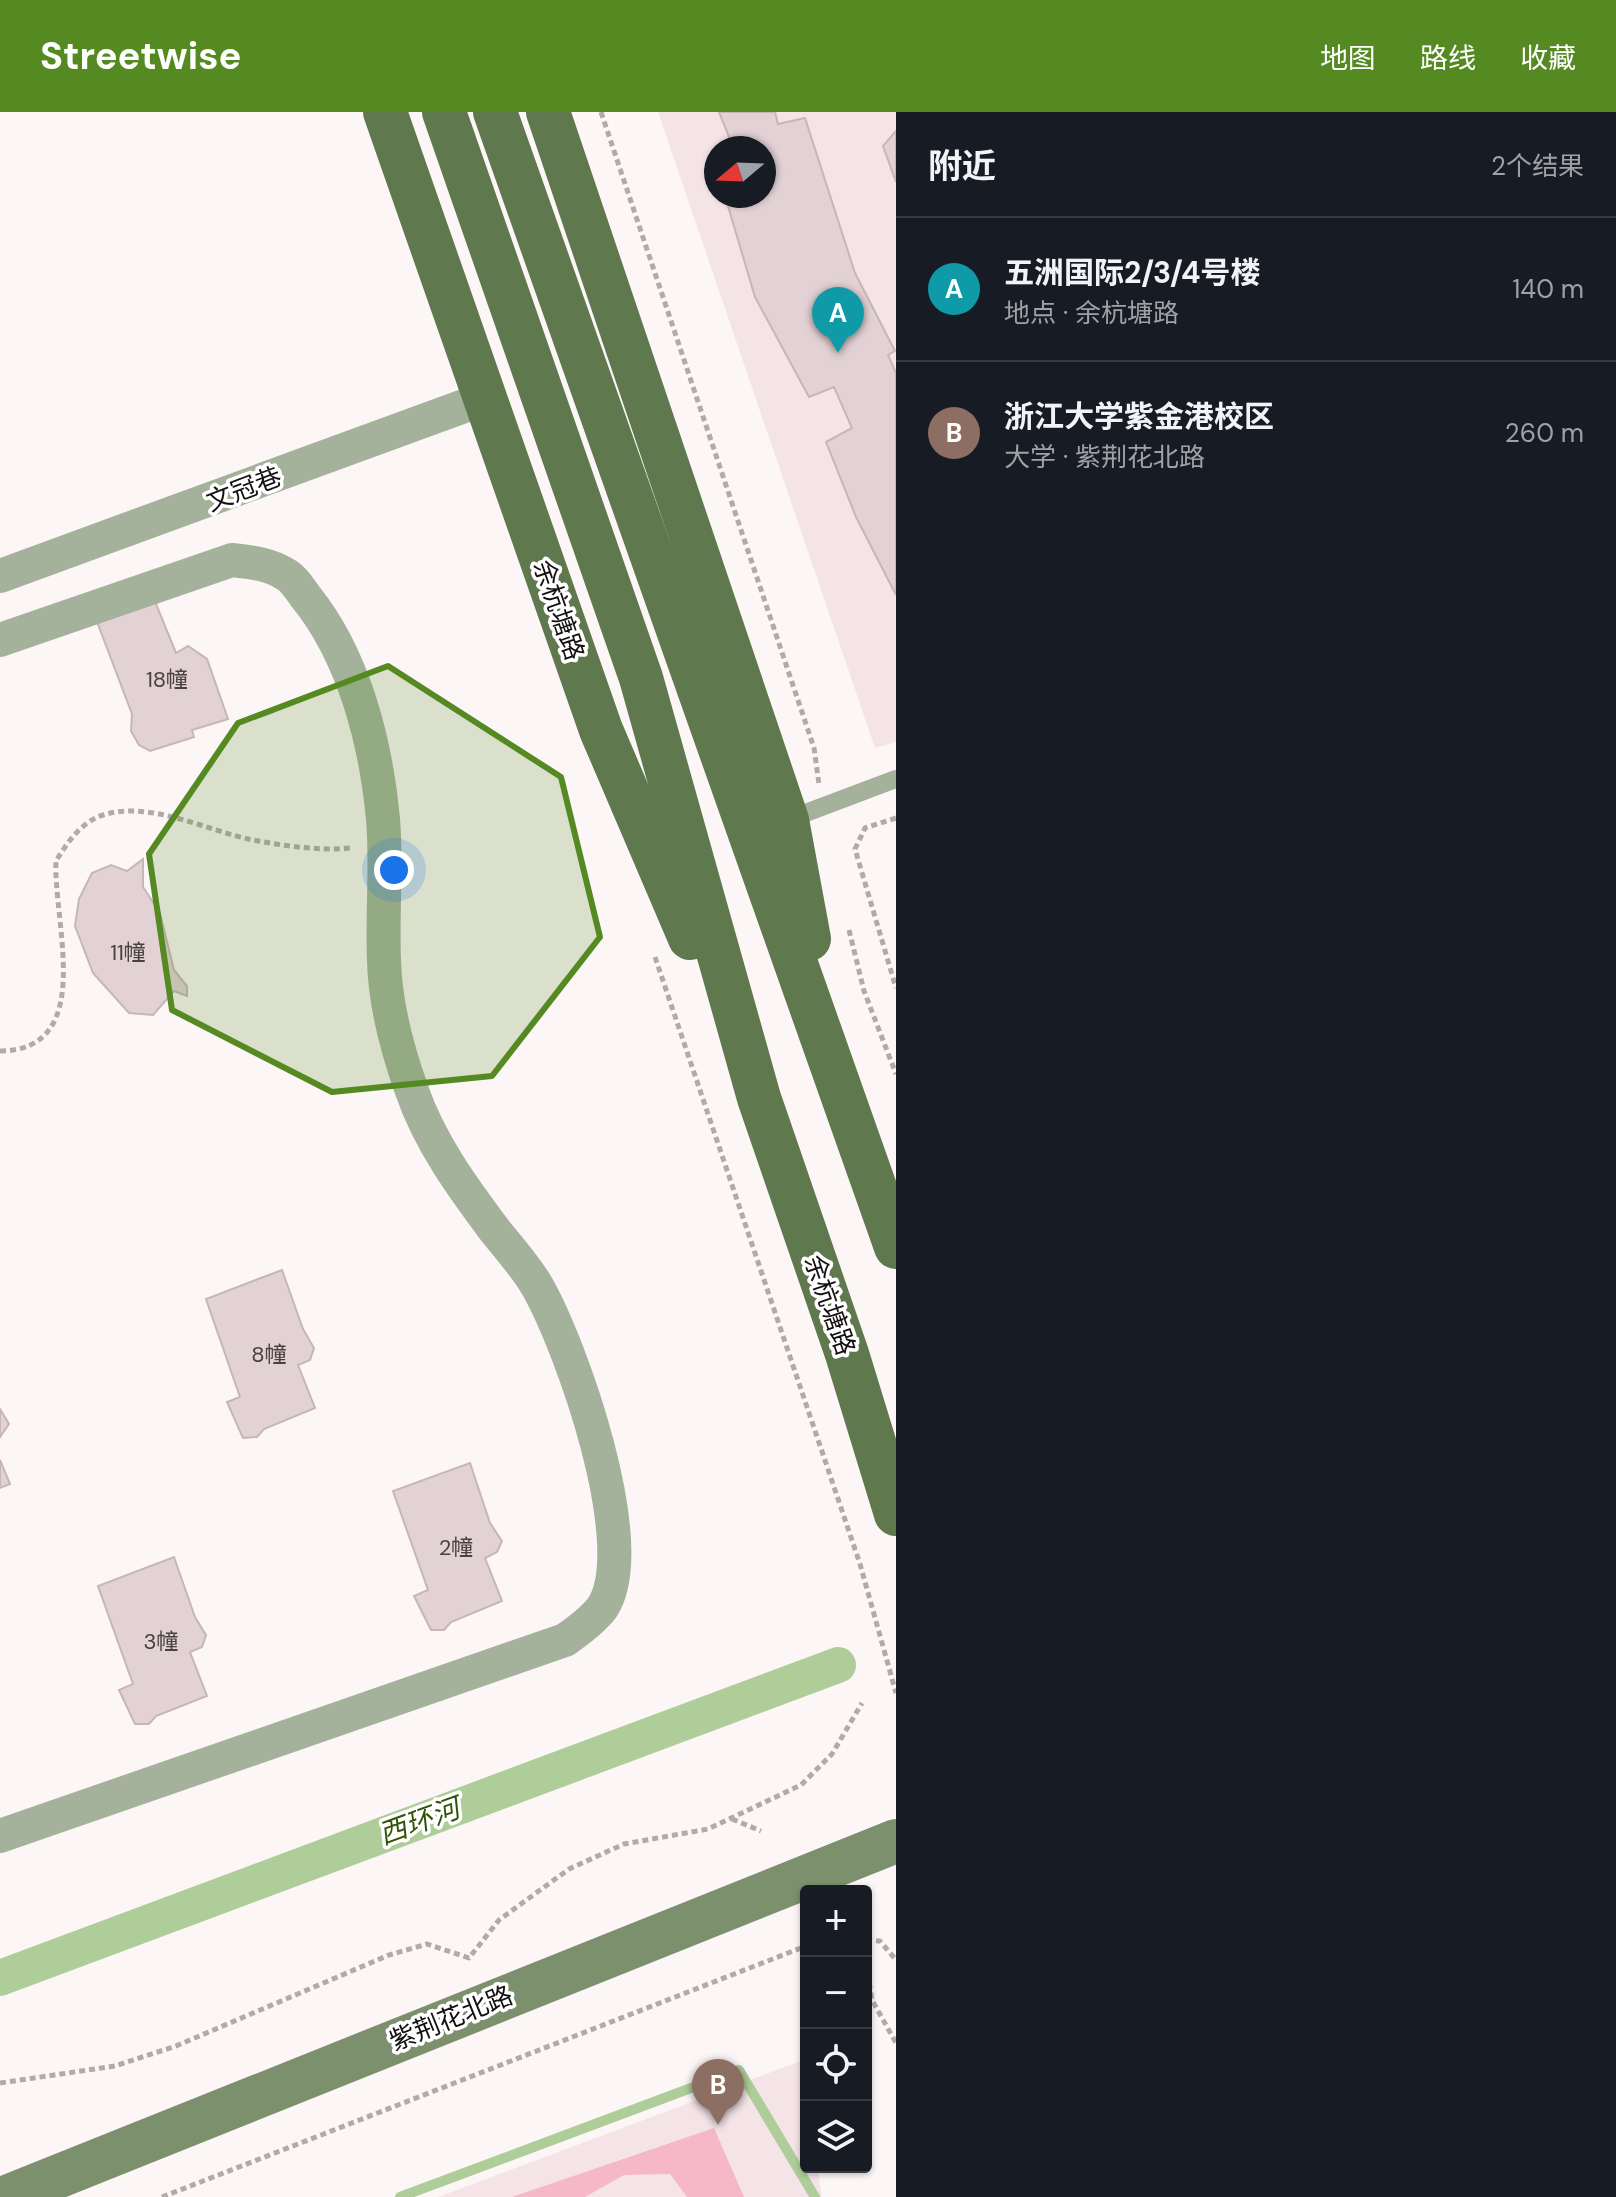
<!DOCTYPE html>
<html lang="zh">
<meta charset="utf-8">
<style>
:root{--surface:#171b24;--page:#20242c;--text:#f1f3f6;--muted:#9ea1a6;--line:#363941;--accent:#558a22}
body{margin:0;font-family:"DM Sans","Noto Sans SC",sans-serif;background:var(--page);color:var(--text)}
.controls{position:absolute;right:24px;bottom:24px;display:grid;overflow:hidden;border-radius:8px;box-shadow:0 2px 6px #0004}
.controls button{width:72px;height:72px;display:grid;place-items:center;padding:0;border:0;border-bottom:2px solid var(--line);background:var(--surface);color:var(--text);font:40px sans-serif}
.compass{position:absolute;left:704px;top:24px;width:72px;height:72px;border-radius:50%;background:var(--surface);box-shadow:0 2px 6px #0004;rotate:251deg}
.you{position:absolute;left:394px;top:758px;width:28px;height:28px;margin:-20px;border:6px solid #fff;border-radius:50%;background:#1a73e8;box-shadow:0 0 0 12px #1a73e833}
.badge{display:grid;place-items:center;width:52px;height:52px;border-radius:50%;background:var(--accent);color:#fff;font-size:26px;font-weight:700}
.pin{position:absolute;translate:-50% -66px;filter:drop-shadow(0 2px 4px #0008)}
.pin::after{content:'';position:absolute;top:42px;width:28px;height:24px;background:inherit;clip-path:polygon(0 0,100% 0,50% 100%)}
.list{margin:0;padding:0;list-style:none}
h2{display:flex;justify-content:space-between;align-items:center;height:104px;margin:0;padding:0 32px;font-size:34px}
h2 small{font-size:26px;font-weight:400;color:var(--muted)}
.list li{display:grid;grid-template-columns:52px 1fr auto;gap:24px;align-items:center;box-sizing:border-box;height:144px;padding:0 32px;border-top:2px solid var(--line)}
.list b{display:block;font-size:30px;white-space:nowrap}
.list p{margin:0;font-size:26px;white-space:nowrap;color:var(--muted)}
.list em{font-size:26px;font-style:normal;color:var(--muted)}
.icon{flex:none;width:44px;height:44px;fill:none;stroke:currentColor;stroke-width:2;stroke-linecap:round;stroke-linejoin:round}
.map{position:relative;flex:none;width:896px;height:2085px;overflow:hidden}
header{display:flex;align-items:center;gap:48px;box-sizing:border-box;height:112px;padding:0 40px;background:var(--accent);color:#fff}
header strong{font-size:38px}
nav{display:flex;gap:44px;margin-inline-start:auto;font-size:28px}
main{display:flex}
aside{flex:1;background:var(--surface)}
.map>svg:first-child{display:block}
.built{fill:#f4e4e7;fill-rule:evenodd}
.green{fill:#f6b8c7}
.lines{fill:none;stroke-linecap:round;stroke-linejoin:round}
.stream{stroke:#aecd98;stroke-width:10}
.canal{stroke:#aecd98;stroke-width:36}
.building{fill:#e3d2d5;stroke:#c7b6b9;stroke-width:2}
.path{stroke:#b0aaab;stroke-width:5;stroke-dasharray:6 4;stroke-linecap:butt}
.service{stroke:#a4b29b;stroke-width:18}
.minor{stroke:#a4b29b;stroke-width:34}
.secondary{stroke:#7c906e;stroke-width:44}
.primary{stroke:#60784e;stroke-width:44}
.marked{fill:#558a22;fill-opacity:0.2;stroke:#558a22;stroke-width:6;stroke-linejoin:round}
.labels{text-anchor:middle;stroke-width:7;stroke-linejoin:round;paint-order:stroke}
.number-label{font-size:22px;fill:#484041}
.street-label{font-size:26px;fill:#140f10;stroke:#fff}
.water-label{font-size:28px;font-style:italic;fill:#305506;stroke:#fff}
</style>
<header>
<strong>Streetwise</strong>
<nav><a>地图</a><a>路线</a><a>收藏</a></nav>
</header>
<main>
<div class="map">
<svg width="896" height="2085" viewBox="0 0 896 2085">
<rect width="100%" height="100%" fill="#fdf6f7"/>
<g class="built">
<path d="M658 0H896V630L875 636ZM716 36H764V84H716Z"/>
<path d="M803 1948 806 2055H817L822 2085H438Z"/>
</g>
<path class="green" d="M714 2016 744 2085H687L670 2062 624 2063 585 2085H512Z"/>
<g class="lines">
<path class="stream" d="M400 2085 739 1958 815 2085"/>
<path class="canal" d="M0 1866 838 1553"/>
</g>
<g class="building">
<path d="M719 0H775L778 12 805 6 855 161 895 239 888 243 896 261V483L856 405 826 330 852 316 834 275 809 285 755 185 725 84H764V36H717L731 30Z"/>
<path d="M896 19V70L883 34Z"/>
<path d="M154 487 176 541 188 534 207 547 228 607 192 618 194 625 150 639 139 633 131 619 132 602 96 507Z"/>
<path d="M143 747V775L160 801 174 858 187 874V884L174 879 153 903 129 901 93 861 75 814 79 787 92 761 111 753 127 759Z"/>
<path d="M282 1158 303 1217 314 1236 310 1248 298 1253 315 1296 264 1317 257 1325 243 1326 227 1290 240 1285 206 1187Z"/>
<path d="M0 1297 9 1312 0 1325Z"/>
<path d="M0 1348 10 1372 0 1376Z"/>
<path d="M470 1351 490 1411 502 1429 497 1440 485 1446 502 1489 451 1510 444 1518H431L414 1484 428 1478 393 1379Z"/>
<path d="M174 1445 195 1505 206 1523 202 1535 190 1540 207 1584 156 1604 149 1612H135L119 1578 133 1572 98 1474Z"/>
</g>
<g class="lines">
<g class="path">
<path d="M601 0 814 636 819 672"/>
<path d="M896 706 865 716 855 737 896 876"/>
<path d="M849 818 864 879 896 962"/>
<path d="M655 845 860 1452 896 1581"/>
<path d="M0 939C97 938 53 811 56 749 67 731 81 710 103 703 150 688 207 719 253 728 285 734 319 739 351 736"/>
<path d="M732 1707 761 1719"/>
<path d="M866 1828 880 1829 896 1848"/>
<path d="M866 1851 872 1888 896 1931"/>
<path d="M0 1971 115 1954 176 1934 389 1843 427 1832 469 1846 499 1808 569 1757 624 1732 708 1717 801 1673 832 1642 862 1591"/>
<path d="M162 2085 806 1834"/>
</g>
<path class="service" d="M787 708 896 667"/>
<g class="minor">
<path d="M0 464 486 286"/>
<path d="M0 528 232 448C251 450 269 452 285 462 293 466 300 477 305 484 354 544 376 631 383 707 387 754 382 801 384 848 385 893 397 937 412 979 430 1031 463 1076 496 1120 510 1137 526 1155 537 1174 571 1233 643 1435 602 1496 592 1509 578 1519 565 1528L0 1724"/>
</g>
<path class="secondary" d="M7 2085 896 1729"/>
<g class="primary">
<path d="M385 0 601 618 690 826"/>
<path d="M444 0 641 566 759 986 847 1242 896 1402"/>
<path d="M495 0 896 1135"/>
<path d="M548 0 787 708 809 827"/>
</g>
</g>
<path class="marked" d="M388 554 561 665 600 825 492 964 332 980 172 898 149 742 238 611Z"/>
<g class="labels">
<g class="number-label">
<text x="167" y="575">18幢</text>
<text x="128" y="848">11幢</text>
<text x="269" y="1250">8幢</text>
<text x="456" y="1443">2幢</text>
<text x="161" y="1537">3幢</text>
</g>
<g class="street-label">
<text transform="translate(244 377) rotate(-21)" y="9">文冠巷</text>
<text transform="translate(559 498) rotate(71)" y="9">余杭塘路</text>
<text transform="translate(830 1193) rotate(71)" y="9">余杭塘路</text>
<text transform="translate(451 1906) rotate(-22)" y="9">紫荆花北路</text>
</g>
<g class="water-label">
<text transform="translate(419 1709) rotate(-20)" y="10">西环河</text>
</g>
</g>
</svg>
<div class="controls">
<button>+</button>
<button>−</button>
<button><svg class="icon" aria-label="locate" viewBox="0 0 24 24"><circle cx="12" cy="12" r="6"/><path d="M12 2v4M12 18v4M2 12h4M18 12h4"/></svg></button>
<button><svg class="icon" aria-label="layers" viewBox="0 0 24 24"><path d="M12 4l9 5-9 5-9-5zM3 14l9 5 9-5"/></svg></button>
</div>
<svg class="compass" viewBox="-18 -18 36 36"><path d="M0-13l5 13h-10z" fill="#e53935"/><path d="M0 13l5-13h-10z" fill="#9ea1a6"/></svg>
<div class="you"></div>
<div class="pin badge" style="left:838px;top:241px;background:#0f9aa8">A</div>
<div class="pin badge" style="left:718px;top:2013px;background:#8d6e63">B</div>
</div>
<aside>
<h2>附近<small>2个结果</small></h2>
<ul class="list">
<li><span class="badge" style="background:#0f9aa8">A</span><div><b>五洲国际2/3/4号楼</b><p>地点 · 余杭塘路</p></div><em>140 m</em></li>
<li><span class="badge" style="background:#8d6e63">B</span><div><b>浙江大学紫金港校区</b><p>大学 · 紫荆花北路</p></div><em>260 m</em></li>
</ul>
</aside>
</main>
